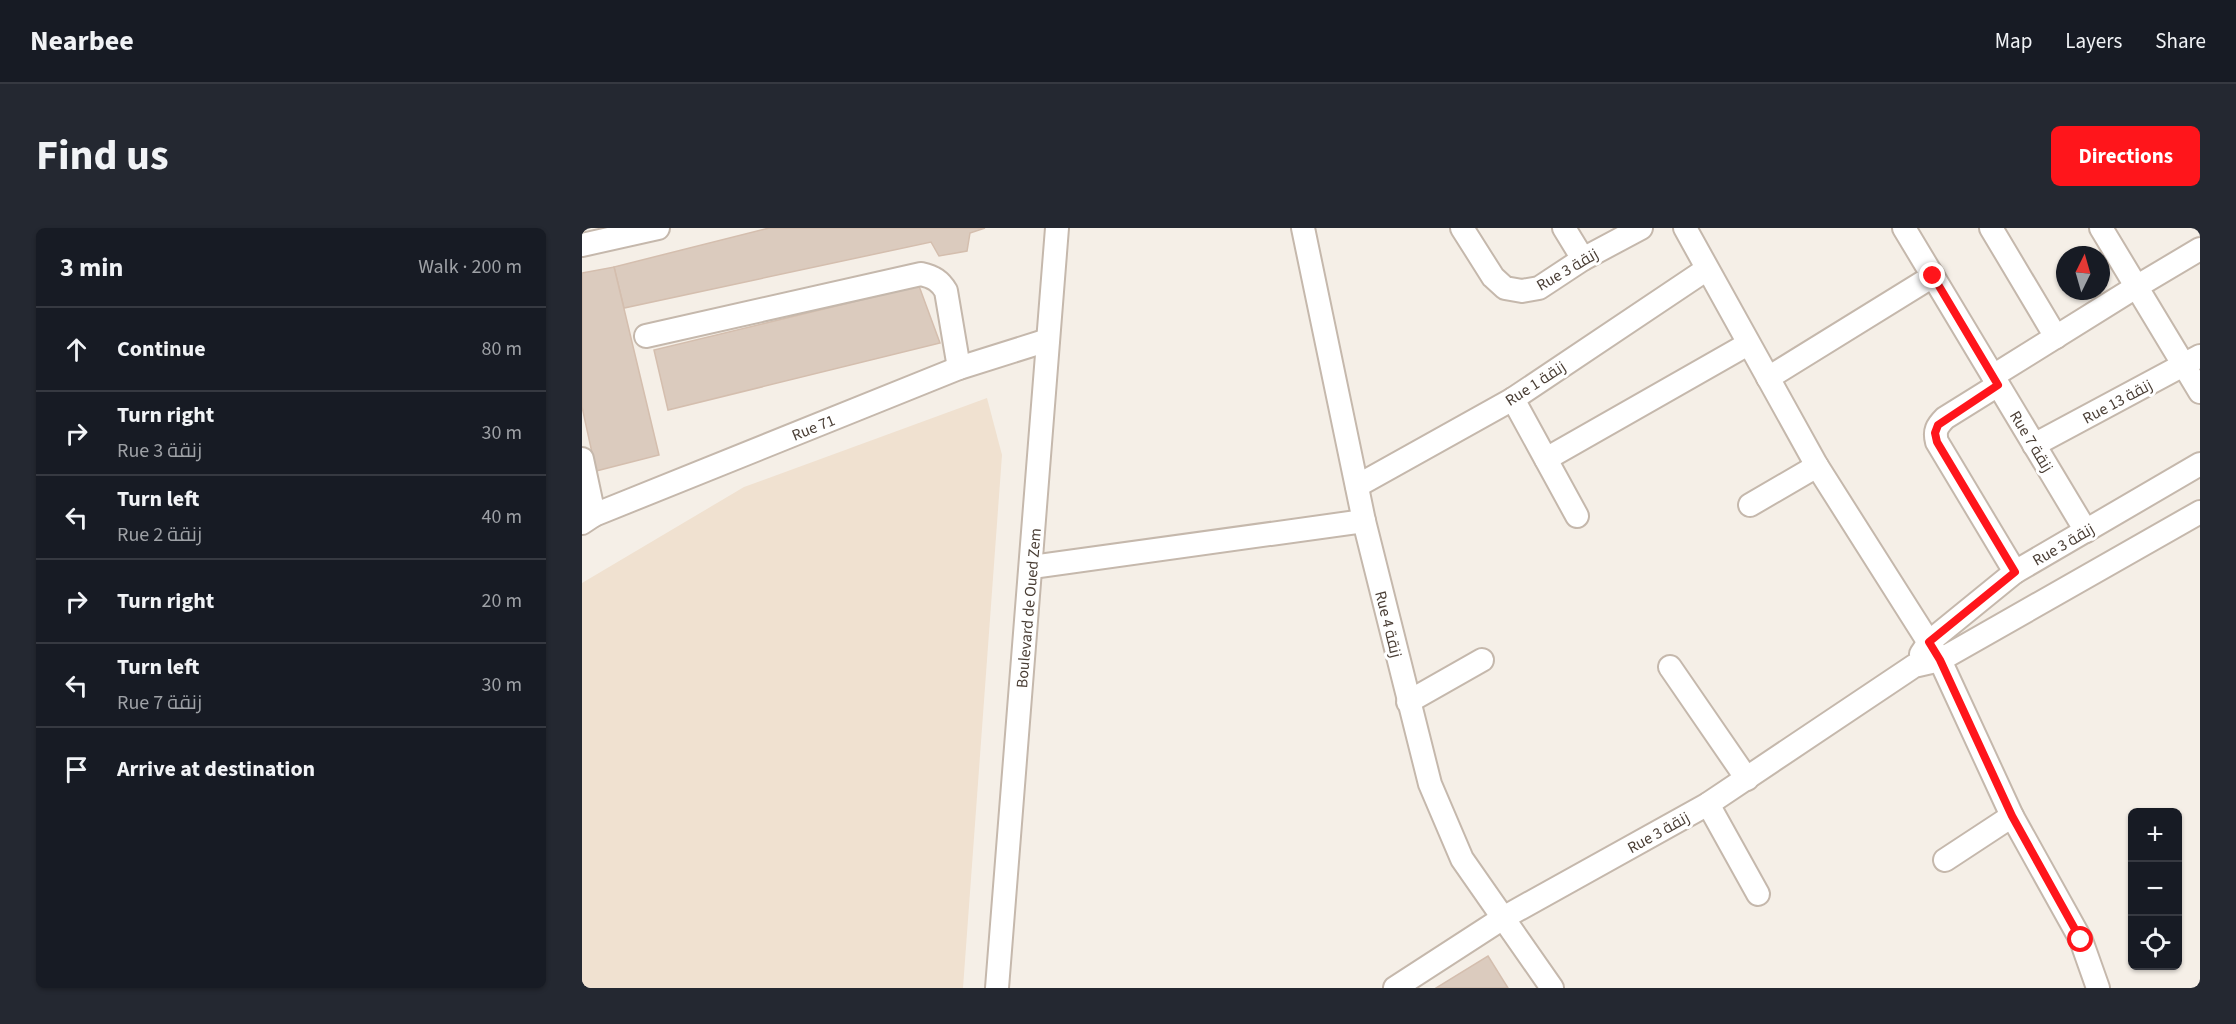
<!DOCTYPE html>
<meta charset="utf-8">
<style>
:root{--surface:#171b24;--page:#242831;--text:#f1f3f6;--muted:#9ea1a6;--line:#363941;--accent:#ff151b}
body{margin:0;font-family:"Source Sans 3",Cairo,sans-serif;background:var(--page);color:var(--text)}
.controls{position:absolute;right:18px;bottom:18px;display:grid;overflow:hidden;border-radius:9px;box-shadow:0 2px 4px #0004}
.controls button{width:54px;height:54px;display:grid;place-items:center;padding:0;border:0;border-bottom:2px solid var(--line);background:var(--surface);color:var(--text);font:30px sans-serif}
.compass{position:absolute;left:1474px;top:18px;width:54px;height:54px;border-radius:50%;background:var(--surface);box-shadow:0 2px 4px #0004;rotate:5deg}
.stop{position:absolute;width:18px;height:18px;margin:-14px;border:4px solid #ff151b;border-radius:50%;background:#fff}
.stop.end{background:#ff151b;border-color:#fff;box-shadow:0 2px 6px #0008}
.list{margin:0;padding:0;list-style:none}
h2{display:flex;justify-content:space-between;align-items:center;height:78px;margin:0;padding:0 24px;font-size:26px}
h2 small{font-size:20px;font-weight:400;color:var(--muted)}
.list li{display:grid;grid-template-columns:39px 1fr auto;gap:18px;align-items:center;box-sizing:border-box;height:84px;padding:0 24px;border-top:2px solid var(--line)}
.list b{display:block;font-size:22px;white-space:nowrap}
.list p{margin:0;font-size:20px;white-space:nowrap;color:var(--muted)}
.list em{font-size:20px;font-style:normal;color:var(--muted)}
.icon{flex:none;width:33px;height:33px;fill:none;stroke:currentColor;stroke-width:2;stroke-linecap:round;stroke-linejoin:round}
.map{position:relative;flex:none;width:1618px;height:760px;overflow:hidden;border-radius:9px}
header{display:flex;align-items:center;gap:36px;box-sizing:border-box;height:84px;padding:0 30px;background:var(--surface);border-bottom:2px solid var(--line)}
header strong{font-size:28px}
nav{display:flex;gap:33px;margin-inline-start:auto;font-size:21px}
.intro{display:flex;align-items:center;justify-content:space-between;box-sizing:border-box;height:144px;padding:0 36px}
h1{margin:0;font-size:42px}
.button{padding:15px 27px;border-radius:9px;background:var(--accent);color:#fff;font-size:21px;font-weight:700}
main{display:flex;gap:36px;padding:0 36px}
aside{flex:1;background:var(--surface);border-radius:9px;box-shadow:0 2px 4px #0004}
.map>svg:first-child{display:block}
.education{fill:#f0e1d0}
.building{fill:#dbcbbe;stroke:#d4beae;stroke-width:1.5}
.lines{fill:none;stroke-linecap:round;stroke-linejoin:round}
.minor-casing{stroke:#c5b8ac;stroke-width:26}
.minor{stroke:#fff;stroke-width:22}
.route{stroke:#ff151b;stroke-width:8}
.labels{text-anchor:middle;stroke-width:6;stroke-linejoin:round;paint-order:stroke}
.street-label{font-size:16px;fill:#4a3e35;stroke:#fff}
</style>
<header>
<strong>Nearbee</strong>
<nav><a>Map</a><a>Layers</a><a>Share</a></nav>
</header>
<div class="intro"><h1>Find us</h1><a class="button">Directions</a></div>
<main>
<aside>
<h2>3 min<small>Walk · 200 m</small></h2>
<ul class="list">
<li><svg class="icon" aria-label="ahead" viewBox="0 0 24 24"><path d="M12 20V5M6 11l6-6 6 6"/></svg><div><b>Continue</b></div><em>80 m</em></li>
<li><svg class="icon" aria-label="right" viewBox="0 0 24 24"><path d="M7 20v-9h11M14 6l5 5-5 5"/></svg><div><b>Turn right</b><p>Rue 3 زنقة</p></div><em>30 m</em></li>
<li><svg class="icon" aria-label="left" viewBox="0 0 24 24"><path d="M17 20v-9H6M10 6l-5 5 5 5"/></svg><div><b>Turn left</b><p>Rue 2 زنقة</p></div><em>40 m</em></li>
<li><svg class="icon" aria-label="right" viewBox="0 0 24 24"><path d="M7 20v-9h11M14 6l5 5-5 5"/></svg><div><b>Turn right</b></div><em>20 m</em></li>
<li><svg class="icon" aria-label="left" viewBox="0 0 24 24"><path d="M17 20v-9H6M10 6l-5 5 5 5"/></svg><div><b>Turn left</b><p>Rue 7 زنقة</p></div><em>30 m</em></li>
<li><svg class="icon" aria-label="arrive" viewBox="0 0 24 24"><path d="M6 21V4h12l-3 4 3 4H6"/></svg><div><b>Arrive at destination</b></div></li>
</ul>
</aside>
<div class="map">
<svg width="1618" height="760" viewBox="0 0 1618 760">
<rect width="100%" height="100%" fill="#f5efe7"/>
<path class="education" d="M405 170 420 227 381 760H0V355L162 259Z"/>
<g class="building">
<path d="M187 0H403L388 5 385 23 357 28 349 14 42 80 32 39Z"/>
<path d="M32 39 77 227 14 243 0 179V45Z"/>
<path d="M337 58 358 115 86 182 72 122Z"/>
<path d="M906 728 926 760H854Z"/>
</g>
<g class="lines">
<defs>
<g id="minor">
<path d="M721 0 782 293 848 556 880 631 970 760"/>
<path d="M880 0 911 49 923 60 940 63 957 60 1001 31 1059 0"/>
<path d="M982 0 1001 31"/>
<path d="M1103 0 1235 238 1358 432 1430 588 1499 712 1516 760"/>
<path d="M1322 0 1504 303"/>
<path d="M1409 0 1474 109"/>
<path d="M1519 0 1618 164"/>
<path d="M0 17 76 0"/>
<path d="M64 108 339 46C352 49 358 53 364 63L377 140"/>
<path d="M1411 148 1554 59 1618 21"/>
<path d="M1186 150 1351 48"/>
<path d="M1416 157 1363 190C1355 198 1352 203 1355 214L1433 344"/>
<path d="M931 171 995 288"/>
<path d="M1452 217 1618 128"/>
<path d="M0 231 12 287"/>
<path d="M964 231 1166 116"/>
<path d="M775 258 931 171 1125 41"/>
<path d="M1168 277 1235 238"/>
<path d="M0 295 12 287 377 140 466 112"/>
<path d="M450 339 782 293"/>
<path d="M1339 426 1347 414 1433 344 1618 236"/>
<path d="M1088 439 1165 551"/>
<path d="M826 474 900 432"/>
<path d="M1126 576 1176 666"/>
<path d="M1363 632 1430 588"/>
<path d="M415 760 475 0"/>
<path d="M813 760 921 690 1126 576 1332 438 1358 432 1618 284"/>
</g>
</defs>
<use href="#minor" class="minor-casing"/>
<use href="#minor" class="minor"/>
</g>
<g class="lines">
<path class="route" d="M1351 48 1416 157 1356 197 1353 205 1355 214 1433 344 1347 414 1358 432 1430 588 1499 712"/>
</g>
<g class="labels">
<g class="street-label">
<text transform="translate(985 41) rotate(-30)" y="6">Rue 3 زنقة</text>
<text transform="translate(953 155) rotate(-33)" y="6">Rue 1 زنقة</text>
<text transform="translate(1535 173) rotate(-28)" y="6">Rue 13 زنقة</text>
<text transform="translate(231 199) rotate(-22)" y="6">Rue 71</text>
<text transform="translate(1450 213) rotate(59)" y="6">Rue 7 زنقة</text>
<text transform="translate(1481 316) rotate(-30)" y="6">Rue 3 زنقة</text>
<text transform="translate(446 380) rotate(-85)" y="6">Boulevard de Oued Zem</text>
<text transform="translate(807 396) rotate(76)" y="6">Rue 4 زنقة</text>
<text transform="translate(1076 604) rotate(-29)" y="6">Rue 3 زنقة</text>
</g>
</g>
</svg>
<div class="controls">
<button>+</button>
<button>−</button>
<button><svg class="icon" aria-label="locate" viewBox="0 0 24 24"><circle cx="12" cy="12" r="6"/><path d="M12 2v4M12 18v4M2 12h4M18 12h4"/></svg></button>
</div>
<svg class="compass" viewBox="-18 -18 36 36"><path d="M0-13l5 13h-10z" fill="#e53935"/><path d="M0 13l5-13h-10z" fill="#9ea1a6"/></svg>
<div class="stop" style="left:1499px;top:712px"></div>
<div class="stop end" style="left:1351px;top:48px"></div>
</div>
</main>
